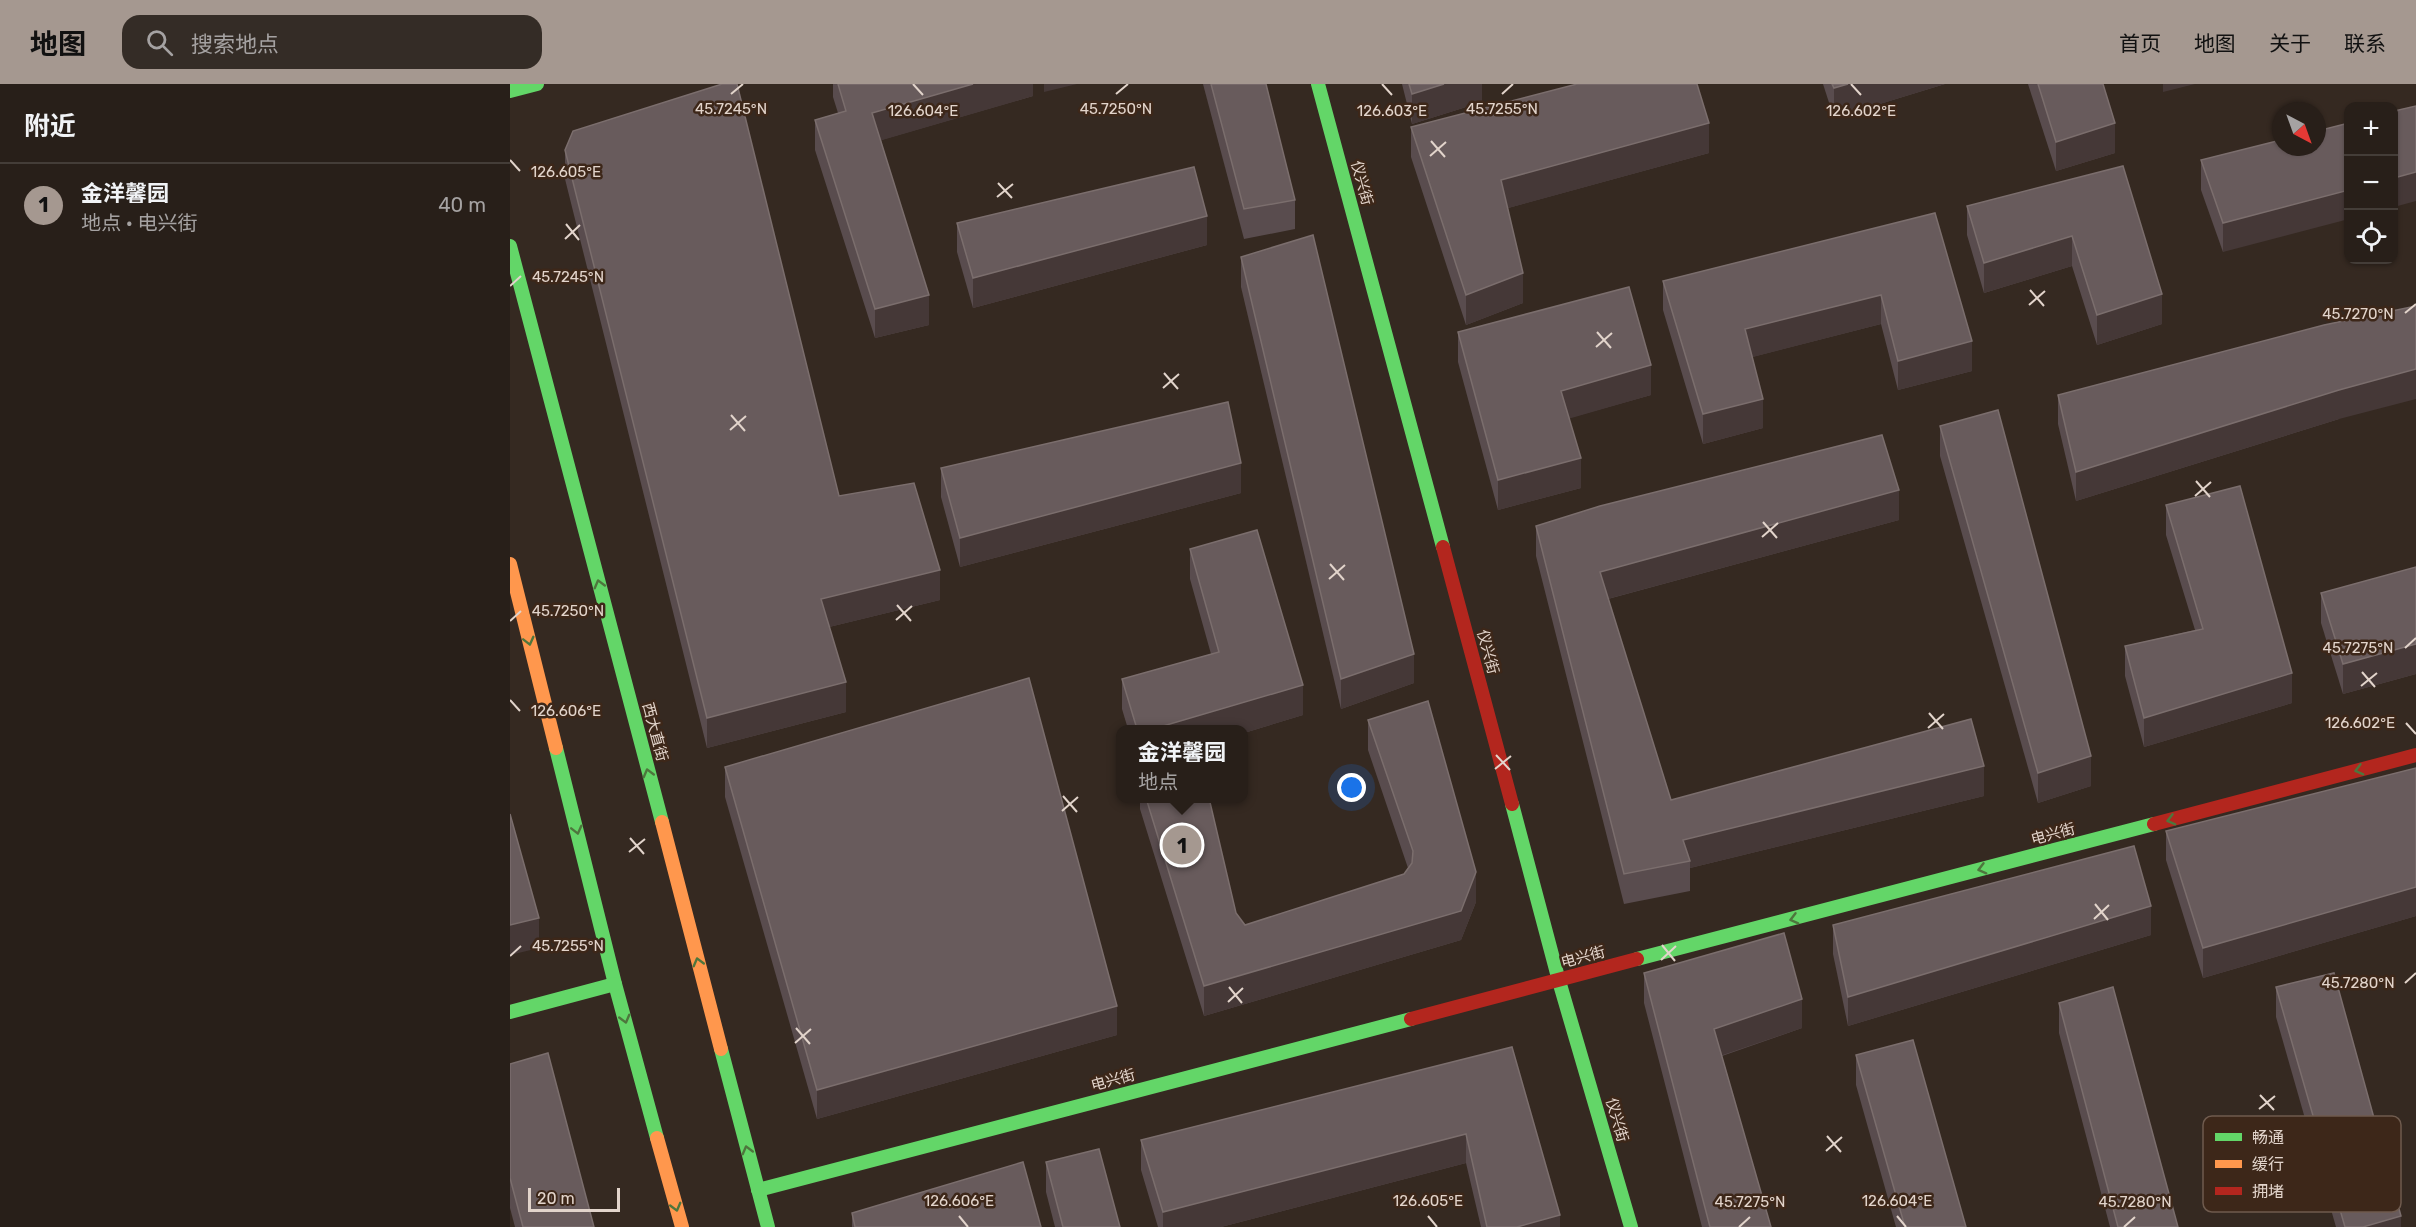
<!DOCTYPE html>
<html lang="zh">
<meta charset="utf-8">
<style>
:root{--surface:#281f19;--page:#342c26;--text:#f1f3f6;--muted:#a5a2a2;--line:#443d38;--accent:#a59890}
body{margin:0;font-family:Rubik,"Noto Sans SC",sans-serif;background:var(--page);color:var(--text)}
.controls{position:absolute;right:18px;top:18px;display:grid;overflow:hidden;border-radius:12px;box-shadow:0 2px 4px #0004}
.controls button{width:54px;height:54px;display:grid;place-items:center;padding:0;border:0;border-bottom:2px solid var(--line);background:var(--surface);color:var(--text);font:30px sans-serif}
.compass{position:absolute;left:1762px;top:18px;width:54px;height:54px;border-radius:50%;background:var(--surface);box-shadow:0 2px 4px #0004;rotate:139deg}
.scale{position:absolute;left:18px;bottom:15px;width:92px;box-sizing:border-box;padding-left:6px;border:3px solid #e2d4cb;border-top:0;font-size:16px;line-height:21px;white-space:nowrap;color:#e2d4cb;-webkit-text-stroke:4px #3d2719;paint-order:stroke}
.you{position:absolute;left:842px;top:704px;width:21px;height:21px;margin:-15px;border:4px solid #fff;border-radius:50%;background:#1a73e8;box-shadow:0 0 0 9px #1a73e833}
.badge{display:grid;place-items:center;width:39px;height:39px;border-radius:50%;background:var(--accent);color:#111;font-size:20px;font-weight:700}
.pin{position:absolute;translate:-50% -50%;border:3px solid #fff;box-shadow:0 2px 6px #0006}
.popup{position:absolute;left:606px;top:641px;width:132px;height:78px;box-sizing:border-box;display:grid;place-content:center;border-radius:12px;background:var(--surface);filter:drop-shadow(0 2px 4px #0005);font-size:20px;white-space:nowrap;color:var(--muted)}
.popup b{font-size:22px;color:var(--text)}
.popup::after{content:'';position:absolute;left:50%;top:100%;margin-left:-12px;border:12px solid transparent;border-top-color:var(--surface)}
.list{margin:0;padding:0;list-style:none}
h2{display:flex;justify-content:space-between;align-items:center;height:78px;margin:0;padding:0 24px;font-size:26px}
h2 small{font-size:20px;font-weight:400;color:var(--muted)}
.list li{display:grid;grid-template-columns:39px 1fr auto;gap:18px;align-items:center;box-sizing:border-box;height:84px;padding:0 24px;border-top:2px solid var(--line)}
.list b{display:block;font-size:22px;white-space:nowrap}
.list p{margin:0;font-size:20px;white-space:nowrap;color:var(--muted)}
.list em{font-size:20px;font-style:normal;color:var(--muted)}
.icon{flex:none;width:33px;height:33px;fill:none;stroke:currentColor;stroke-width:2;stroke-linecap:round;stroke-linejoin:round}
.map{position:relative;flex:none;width:1906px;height:1143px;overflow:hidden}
header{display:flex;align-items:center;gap:36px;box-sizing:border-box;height:84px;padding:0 30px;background:var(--accent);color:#111}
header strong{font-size:28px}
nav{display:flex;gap:33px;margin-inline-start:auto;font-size:21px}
.search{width:420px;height:54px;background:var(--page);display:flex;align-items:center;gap:15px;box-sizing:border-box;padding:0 21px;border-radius:18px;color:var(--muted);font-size:22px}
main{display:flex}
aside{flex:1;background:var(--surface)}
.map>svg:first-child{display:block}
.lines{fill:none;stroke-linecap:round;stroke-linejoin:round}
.fast{stroke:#63d668;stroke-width:14}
.slow{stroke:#ff974d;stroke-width:14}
.jam{stroke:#b3261e;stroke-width:14}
.wall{fill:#594c4e}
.shaded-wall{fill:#453837}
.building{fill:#685b5c;stroke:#7b6e6d;stroke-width:1.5}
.oneway{stroke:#4e763d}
.ticks{fill:none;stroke:#e2d4cb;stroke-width:2}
.labels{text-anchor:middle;stroke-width:5;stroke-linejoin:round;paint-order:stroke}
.street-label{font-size:15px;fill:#e2d4cb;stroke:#3d2719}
.key{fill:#3d2719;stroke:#6f5b4e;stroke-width:1.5}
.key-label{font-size:16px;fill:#e2d4cb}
.ticks-label{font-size:15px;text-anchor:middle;fill:#e2d4cb;stroke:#3d2719;stroke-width:5;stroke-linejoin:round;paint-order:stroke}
</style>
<header>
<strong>地图</strong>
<div class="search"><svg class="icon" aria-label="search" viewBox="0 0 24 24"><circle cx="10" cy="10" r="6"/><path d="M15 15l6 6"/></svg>搜索地点</div>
<nav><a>首页</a><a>地图</a><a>关于</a><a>联系</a></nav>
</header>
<main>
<aside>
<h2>附近<small></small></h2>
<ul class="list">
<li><span class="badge">1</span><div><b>金洋馨园</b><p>地点 · 电兴街</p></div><em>40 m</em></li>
</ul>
</aside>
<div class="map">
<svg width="1906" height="1143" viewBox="0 0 1906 1143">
<rect width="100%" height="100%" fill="#352921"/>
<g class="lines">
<g class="fast">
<path d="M808 0 933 463"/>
<path d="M0 7 27 0"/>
<path d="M0 162 152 738"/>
<path d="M46 664 105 900 147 1054"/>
<path d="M1002 720 1049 897 1121 1143"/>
<path d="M1127 875 1644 740"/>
<path d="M0 928 105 900"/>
<path d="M211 965 258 1143"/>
<path d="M248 1106 901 935"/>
</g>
<g class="slow">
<path d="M0 480 46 664"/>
<path d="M152 738 211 965"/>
<path d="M147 1054 172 1143"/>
</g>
<g class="jam">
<path d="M933 463 1002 720"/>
<path d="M1644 740 1906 671"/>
<path d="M901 935 1127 875"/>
</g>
</g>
<g class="wall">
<path d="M323 0H523V12L371 56 419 241 365 254 305 66V36L328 29 323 13Z"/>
<path d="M693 0H756L785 116V145L734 155Z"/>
<path d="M892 0H972V18L902 40Z"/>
<path d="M1313 0H1435L1324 34Z"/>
<path d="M1518 0H1593L1605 69 1546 87Z"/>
<path d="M1839 39 1713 168 1691 106V76Z"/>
<path d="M901 43 1199 69 998 124 1013 219 956 241 901 73Z"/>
<path d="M55 66 329 412 430 516 319 543 336 628 197 664 55 95Z"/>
<path d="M1613 82 1652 240 1587 261 1562 182 1474 209 1457 151V122Z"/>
<path d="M1425 129 1462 287 1388 306 1371 240 1242 273 1253 344 1193 360 1153 226V197Z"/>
<path d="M447 139 697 161 463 224 447 168Z"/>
<path d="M731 173 904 599 831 625 731 203Z"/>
<path d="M948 248 1141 311 1059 334 1071 404 988 426 948 278Z"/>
<path d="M1548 311 1829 335 1566 417 1548 340Z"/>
<path d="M1430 342 1581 702 1528 719 1430 372Z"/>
<path d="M431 384 731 409 450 483 431 413Z"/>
<path d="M1656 421 1782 619 1634 663 1615 592V562L1685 546 1656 451Z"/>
<path d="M1389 436 1098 515 1161 716 1474 712 1180 784V807L1114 820 1026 472V442Z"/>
<path d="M680 465 793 631 734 649V645H618L612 625V595L701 570 680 495Z"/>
<path d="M1906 483V590L1833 610 1811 539V509Z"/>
<path d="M858 636 966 818 951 856 694 932 630 725V714H699L726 829 735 841 894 790 898 784 858 666Z"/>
<path d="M215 683 607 951 307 1035 215 713Z"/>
<path d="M1906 684V832L1693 894 1656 776V747Z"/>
<path d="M1323 841 1641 851 1338 942 1323 870Z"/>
<path d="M1134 889 1292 944 1212 972 1261 1143H1192L1134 919Z"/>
<path d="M1766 903 1891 1143H1826L1766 933Z"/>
<path d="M1549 919 1668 1143H1600L1549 949Z"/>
<path d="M1002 963 1050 1143H971L956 1079 711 1143H648L631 1086V1056Z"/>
<path d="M1346 971 1456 1143H1386L1346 1001Z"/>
<path d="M0 980 84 1143H5L0 1124Z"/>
<path d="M536 1078 610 1143H545L536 1108Z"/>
<path d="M342 1129 531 1143H342Z"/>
</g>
<g class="shaded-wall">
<path d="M463 0H523V12L362 59V29Z"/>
<path d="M534 0H567L534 8Z"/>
<path d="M934 0H972V18L902 40V10Z"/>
<path d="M1338 0H1435L1324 34V4Z"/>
<path d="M1653 0H1685L1653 8Z"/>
<path d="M1199 39V69L991 126V96Z"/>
<path d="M1605 39V69L1546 87V58Z"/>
<path d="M1906 88V117L1884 123V94Z"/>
<path d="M1839 106V135L1713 168V139Z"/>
<path d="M697 132V161L463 224V194Z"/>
<path d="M1562 152V182L1474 209V179Z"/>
<path d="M1013 189V219L956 241V211Z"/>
<path d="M1652 210V240L1587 261V231Z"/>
<path d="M419 211V241L365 254V225Z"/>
<path d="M1371 211V240L1235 275V245Z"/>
<path d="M1462 257V287L1388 306V277Z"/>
<path d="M1141 281V311L1051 337V307Z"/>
<path d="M1906 285V315L1829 335 1566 417V388L1829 306Z"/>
<path d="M1253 315V344L1193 360V330Z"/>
<path d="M1071 374V404L988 426V396Z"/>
<path d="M731 379V409L450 483V454Z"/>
<path d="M1389 406V436L1090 517V488Z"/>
<path d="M430 486V516L311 545V515Z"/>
<path d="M1906 560V590L1833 610V580Z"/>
<path d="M904 570V599L831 625V595Z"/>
<path d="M1782 589V619L1634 663V634Z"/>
<path d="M336 598V628L197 664V634Z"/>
<path d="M793 601V631L734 649V645H643Z"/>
<path d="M1581 672V702L1528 719V689Z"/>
<path d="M1474 682V712L1180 784V777L1173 756Z"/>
<path d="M966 788V818L951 856 694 932V902Z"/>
<path d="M1906 803V832L1693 894V864Z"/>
<path d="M1641 822V851L1338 942V913Z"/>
<path d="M29 834V864L0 871V841Z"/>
<path d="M1292 915V944L1204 974V945Z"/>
<path d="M607 922V951L307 1035V1006Z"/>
<path d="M956 1050V1079L711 1143H653V1128Z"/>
<path d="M1050 1131V1143H1007Z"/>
<path d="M1891 1132V1143H1853Z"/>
</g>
<g class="building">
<path d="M212 0H227L329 412 404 399 430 486 311 515 336 598 197 634 55 66 63 47Z"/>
<path d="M328 0H463L362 29 419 211 365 225 305 36 336 27Z"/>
<path d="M701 0H756L785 116 734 125Z"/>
<path d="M899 0H934L902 10Z"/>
<path d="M1067 0H1187L1199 39 991 96 1013 189 956 211 901 43Z"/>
<path d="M1322 0H1338L1324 4Z"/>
<path d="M1528 0H1593L1605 39 1546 58Z"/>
<path d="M1906 22V88L1884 94V27Z"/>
<path d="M1839 39V106L1713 139 1691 76 1771 56V63H1807V47Z"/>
<path d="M1613 82 1652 210 1587 231 1562 152 1474 179 1457 122Z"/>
<path d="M684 83 697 132 463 194 447 139Z"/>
<path d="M1425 129 1462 257 1388 277 1371 211 1235 245 1253 315 1193 330 1153 197Z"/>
<path d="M803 151 904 570 831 595 731 173Z"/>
<path d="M1119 203 1141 281 1051 307 1071 374 988 396 948 248Z"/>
<path d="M1906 222V285L1829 306 1566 388 1548 311 1814 241Z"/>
<path d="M718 318 731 379 450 454 431 384Z"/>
<path d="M1488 326 1581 672 1528 689 1430 342Z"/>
<path d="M1372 351 1389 406 1090 488 1161 716 1461 635 1474 682 1173 756 1180 777 1114 790 1026 442 1090 422Z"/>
<path d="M1730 402 1782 589 1634 634 1615 562 1693 545 1656 421Z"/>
<path d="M747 446 793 601 643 645H627L612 595 709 568 680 465Z"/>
<path d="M1906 483V560L1833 580 1811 509Z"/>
<path d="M519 594 607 922 307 1006 215 683Z"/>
<path d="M918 617 966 788 951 827 694 902 636 714H699L726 829 735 841 894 790 902 779 903 767 858 636Z"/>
<path d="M1906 684V803L1693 864 1656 747Z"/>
<path d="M0 730 29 834 0 841Z"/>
<path d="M1624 762 1641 822 1338 913 1323 841Z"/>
<path d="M1274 849 1292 915 1204 945 1261 1143H1200L1134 889Z"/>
<path d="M1824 889 1891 1132 1853 1143H1835L1766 903Z"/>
<path d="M1603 903 1668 1143H1608L1549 919Z"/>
<path d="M1403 956 1456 1143H1395L1346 971Z"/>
<path d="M1002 963 1050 1131 1007 1143H977L956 1050 653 1128 631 1056Z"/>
<path d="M38 969 84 1143H13L0 1094V980Z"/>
<path d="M589 1065 610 1143H553L536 1078Z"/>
<path d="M513 1078 531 1143H345L342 1129Z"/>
</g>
<defs><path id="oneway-chevron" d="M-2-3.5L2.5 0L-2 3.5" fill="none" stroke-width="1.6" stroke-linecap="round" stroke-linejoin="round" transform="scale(1.5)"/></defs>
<g class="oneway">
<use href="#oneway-chevron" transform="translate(89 500) rotate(-105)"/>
<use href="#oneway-chevron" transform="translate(19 557) rotate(76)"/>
<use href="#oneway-chevron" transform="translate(1849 686) rotate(165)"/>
<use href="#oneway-chevron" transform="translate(138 689) rotate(-105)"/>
<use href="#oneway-chevron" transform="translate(1661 736) rotate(165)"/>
<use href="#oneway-chevron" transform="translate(67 746) rotate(76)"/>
<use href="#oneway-chevron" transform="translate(1472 785) rotate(165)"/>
<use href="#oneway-chevron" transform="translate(1284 835) rotate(165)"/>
<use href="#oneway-chevron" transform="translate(188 878) rotate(-105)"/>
<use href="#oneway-chevron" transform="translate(115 935) rotate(75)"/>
<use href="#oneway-chevron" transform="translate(237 1066) rotate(-105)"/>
<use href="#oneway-chevron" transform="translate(166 1123) rotate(75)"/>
</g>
<path class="ticks" d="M403 0 413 11M872 0 882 11M1341 0 1351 11M221 10 233 0M606 10 618 0M992 10 1003 0M921 57 935 73M920 72 936 58M0 76 10 87M488 99 502 114M487 113 503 100M56 140 69 156M55 155 70 141M0 202 11 192M1520 206 1534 222M1519 221 1535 207M1895 229 1906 220M1087 248 1101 264M1086 263 1102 249M654 289 668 305M653 304 669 290M221 331 235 347M220 346 236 332M1686 397 1700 413M1685 412 1701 398M1253 438 1267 454M1252 453 1268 439M820 480 834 496M819 495 835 481M387 521 401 537M386 536 402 522M0 537 11 527M1895 564 1906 554M1852 588 1865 603M1851 602 1867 589M0 616 10 627M1419 629 1433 645M1896 639 1906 650M1418 644 1434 630M986 671 1000 686M985 685 1001 672M553 712 567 728M552 727 568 713M120 754 134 770M119 768 135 755M1585 820 1598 836M1584 835 1599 821M1152 861 1165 877M0 872 11 862M1151 876 1166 862M1895 899 1906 889M719 903 732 919M718 918 733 904M286 944 300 960M285 959 301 945M1750 1011 1764 1026M1749 1025 1765 1012M1317 1052 1331 1068M1316 1067 1332 1053M449 1132 458 1143M918 1132 927 1143M1387 1132 1396 1143M1229 1143 1240 1133M1614 1143 1625 1133"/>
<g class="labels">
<g class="street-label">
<text transform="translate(852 99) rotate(75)" y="5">仪兴街</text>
<text transform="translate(978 568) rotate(75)" y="5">仪兴街</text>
<text transform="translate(145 648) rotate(75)" y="5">西大直街</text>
<text transform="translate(1543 750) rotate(-15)" y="5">电兴街</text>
<text transform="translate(1073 873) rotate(-15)" y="5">电兴街</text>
<text transform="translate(603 996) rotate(-15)" y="5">电兴街</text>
<text transform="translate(1107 1036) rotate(74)" y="5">仪兴街</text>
</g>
</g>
<rect x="1693" y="1032" width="198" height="96" rx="9" class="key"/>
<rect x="1705" y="1049" width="27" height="8" fill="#63d668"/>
<rect x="1705" y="1076" width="27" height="8" fill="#ff974d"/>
<rect x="1705" y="1103" width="27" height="8" fill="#b3261e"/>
<g class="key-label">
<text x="1742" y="1059">畅通</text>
<text x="1742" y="1086">缓行</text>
<text x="1742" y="1113">拥堵</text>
</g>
<g class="ticks-label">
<text x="221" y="30">45.7245°N</text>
<text x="606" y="30">45.7250°N</text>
<text x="992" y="30">45.7255°N</text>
<text x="1351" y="32">126.602°E</text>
<text x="413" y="32">126.604°E</text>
<text x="882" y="32">126.603°E</text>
<text x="56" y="93">126.605°E</text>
<text x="58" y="198">45.7245°N</text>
<text x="1848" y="235">45.7270°N</text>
<text x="58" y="532">45.7250°N</text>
<text x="1848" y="569">45.7275°N</text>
<text x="56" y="632">126.606°E</text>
<text x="1850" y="644">126.602°E</text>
<text x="58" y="867">45.7255°N</text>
<text x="1848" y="904">45.7280°N</text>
<text x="449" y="1122">126.606°E</text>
<text x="918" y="1122">126.605°E</text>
<text x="1387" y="1122">126.604°E</text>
<text x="1240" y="1123">45.7275°N</text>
<text x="1625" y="1123">45.7280°N</text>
</g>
</svg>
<div class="controls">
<button>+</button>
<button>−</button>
<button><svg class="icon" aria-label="locate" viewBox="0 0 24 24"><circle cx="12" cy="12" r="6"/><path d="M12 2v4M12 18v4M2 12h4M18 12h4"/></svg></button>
</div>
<svg class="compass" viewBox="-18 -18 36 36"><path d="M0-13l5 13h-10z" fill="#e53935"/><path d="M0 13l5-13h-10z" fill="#a5a2a2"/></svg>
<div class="scale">20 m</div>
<div class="you"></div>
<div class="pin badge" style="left:672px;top:761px">1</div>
<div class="popup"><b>金洋馨园</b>地点</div>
</div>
</main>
